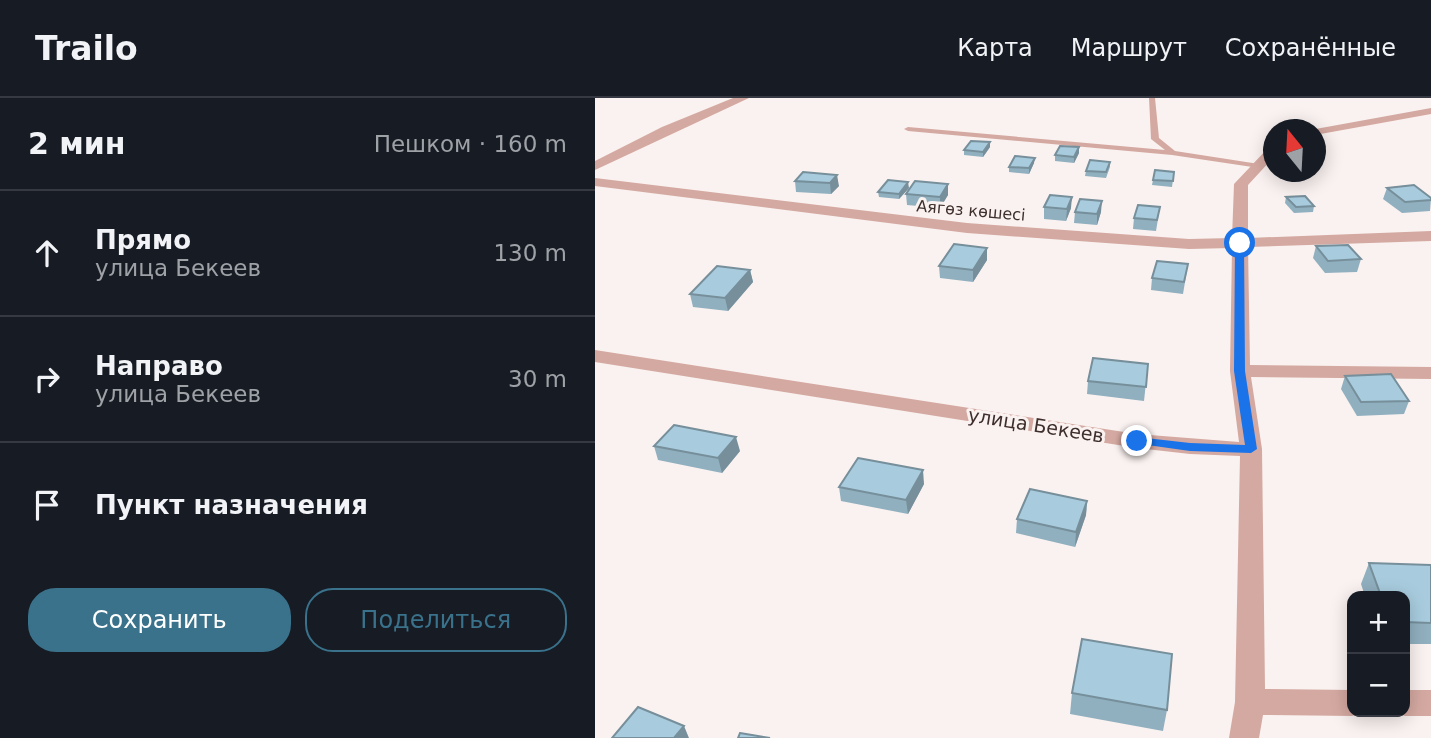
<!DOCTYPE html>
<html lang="ru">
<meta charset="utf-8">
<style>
:root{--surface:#171b24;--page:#242831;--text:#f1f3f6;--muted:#9ea1a6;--line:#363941;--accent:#3a728c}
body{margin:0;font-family:"DejaVu Sans",sans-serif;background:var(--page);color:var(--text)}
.controls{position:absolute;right:21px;bottom:21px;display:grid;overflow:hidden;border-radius:14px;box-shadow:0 4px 18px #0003}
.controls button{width:63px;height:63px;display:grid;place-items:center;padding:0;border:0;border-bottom:2px solid var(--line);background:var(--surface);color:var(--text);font:35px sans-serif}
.compass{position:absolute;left:668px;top:21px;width:63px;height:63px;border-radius:50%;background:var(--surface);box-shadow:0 4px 18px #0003;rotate:342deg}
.stop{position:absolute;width:21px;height:21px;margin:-16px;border:5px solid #1a73e8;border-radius:50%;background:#fff}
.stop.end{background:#1a73e8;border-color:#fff;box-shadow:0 2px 7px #0008}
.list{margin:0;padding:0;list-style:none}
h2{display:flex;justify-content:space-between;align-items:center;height:91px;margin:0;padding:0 28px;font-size:30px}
h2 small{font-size:23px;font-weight:400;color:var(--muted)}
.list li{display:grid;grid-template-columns:46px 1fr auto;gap:21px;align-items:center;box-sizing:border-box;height:126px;padding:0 28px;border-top:2px solid var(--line)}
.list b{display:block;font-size:26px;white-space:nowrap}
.list p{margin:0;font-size:23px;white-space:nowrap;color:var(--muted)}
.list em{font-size:23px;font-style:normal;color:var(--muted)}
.actions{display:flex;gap:14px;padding:21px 28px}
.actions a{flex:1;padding:16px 0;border:2px solid var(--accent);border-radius:28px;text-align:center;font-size:24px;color:var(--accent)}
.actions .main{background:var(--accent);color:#fff}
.icon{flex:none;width:38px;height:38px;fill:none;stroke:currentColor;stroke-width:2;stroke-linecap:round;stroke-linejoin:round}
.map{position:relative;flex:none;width:836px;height:640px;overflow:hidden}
header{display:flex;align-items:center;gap:42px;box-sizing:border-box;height:98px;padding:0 35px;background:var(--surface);border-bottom:2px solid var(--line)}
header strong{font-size:33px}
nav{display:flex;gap:38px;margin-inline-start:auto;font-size:24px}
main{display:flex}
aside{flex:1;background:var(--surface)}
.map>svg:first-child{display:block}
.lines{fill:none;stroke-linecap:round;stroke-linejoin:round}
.service{fill:#d4a9a1;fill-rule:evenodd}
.minor{fill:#d4a9a1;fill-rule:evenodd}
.tertiary{fill:#d4a9a1;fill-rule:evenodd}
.wall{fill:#90afbf}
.shaded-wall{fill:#768f9b}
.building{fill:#a8ccde;stroke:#768f9b;stroke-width:2}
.route{fill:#1a73e8}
.labels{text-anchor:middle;stroke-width:6;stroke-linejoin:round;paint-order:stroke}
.far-street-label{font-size:16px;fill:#3e2f2c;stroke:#faf2f0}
.street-label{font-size:19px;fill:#3e2f2c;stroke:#faf2f0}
</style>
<header>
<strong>Trailo</strong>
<nav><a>Карта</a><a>Маршрут</a><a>Сохранённые</a></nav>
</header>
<main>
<aside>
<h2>2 мин<small>Пешком · 160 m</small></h2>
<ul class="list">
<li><svg class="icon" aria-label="ahead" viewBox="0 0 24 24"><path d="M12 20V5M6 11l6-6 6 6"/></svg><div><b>Прямо</b><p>улица Бекеев</p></div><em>130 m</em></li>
<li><svg class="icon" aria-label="right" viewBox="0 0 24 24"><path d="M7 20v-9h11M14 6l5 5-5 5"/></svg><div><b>Направо</b><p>улица Бекеев</p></div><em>30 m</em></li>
<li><svg class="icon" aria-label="arrive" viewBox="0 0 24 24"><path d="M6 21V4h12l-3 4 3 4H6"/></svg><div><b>Пункт назначения</b></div></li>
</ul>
<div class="actions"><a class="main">Сохранить</a><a>Поделиться</a></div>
</aside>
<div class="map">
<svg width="836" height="640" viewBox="0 0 836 640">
<rect width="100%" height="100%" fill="#faf2f0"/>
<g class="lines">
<path class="service" d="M554 0H560L564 40 580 53 664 66 668 68 664 70 577 57 313 33 309 31 313 29 570 52 556 41Z"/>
<g class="minor">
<path d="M836 10V16L720 37V32H715Z"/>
<path d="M678 49V60L653 87V140L836 133V143L653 149 655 267 836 269V281L656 279 667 351 670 591 757 592V614H768L757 618 668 617 664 640H634L640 604 645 358 595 356 542 350 0 264V252L542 336 644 344 635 273 637 150 594 151 372 135 0 88V80L372 125 594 141 637 140 639 86 673 50Z"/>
<path d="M810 592H836V618H810L799 614H810Z"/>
</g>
<path class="tertiary" d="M138 0H154L0 72V63L67 29Z"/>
</g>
<g class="wall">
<path d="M395 49 388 59 369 57V52Z"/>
<path d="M484 55 479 65 460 63V57Z"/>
<path d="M515 64V69L511 80 490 78 491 73Z"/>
<path d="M439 65 434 76 414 74V69Z"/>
<path d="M208 74 244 88 236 96 201 94 200 83Z"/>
<path d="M579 74 577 89 557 87 558 82Z"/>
<path d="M353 86V97L345 110 312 107 311 96Z"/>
<path d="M314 90 304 101 284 99 283 94Z"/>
<path d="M792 90 836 100 835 113 807 115 788 101Z"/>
<path d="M691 99 719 108 718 114 699 115 690 105Z"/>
<path d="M449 109 476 110 471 123 449 121Z"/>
<path d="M565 109 561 133 538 131 539 120Z"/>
<path d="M480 114H506L502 127 479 125Z"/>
<path d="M721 148 766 161 762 174 730 175 718 160Z"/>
<path d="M392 150V162L378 184 345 180 344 168Z"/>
<path d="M593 166 588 196 556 192 557 180Z"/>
<path d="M155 172 158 184 133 213 98 209 95 196Z"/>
<path d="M553 266 549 303 492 296 493 283Z"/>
<path d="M750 278 814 303 809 316 762 318 746 291Z"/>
<path d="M59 348 145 353 127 375 63 362Z"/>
<path d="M329 386 313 416 246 403 244 389Z"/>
<path d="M492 403 491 417 480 449 421 435 422 421Z"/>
<path d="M774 465 836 467V546H810V498H770L766 486Z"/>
<path d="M477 595 572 612 568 633 475 616Z"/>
</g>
<g class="shaded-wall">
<path d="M395 44V49L388 59V54Z"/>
<path d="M484 49V55L479 65V59Z"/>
<path d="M440 60 439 65 434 76V70Z"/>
<path d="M242 77 244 88 236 96 235 85Z"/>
<path d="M313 84 314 90 304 101V96Z"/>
<path d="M353 86V97L345 110V99Z"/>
<path d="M477 99 476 110 471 123 472 111Z"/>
<path d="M507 103 506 114 502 127V116Z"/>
<path d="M392 150V162L378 184V172Z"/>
<path d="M155 172 158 184 133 213 130 200Z"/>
<path d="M141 339 145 353 127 375 123 360Z"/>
<path d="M328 372 329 386 313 416 311 402Z"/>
<path d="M492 403 491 417 480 449 481 434Z"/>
<path d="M89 628 94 640H79Z"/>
</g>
<g class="building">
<path d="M376 43 395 44 388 54 369 52Z"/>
<path d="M465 48 484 49 479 59 460 57Z"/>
<path d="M420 58 440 60 434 70 414 69Z"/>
<path d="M495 62 515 64 511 74 491 73Z"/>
<path d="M560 72 579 74 578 83 558 82Z"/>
<path d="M208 74 242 77 235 85 200 83Z"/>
<path d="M293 82 313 84 304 96 283 94Z"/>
<path d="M320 83 353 86 345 99 311 96Z"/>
<path d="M819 87 836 100V102L810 104 792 90Z"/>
<path d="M455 97 477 99 472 111 449 109Z"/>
<path d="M710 98 719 108 701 109 691 99Z"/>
<path d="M485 101 507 103 502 116 480 114Z"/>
<path d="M543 107 565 109 562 122 539 120Z"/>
<path d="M359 146 392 150 378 172 344 168Z"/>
<path d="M753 147 766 161 733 163 721 148Z"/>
<path d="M562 163 593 166 589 184 557 180Z"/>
<path d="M122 168 155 172 130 200 95 196Z"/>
<path d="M498 260 553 266 551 289 493 283Z"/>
<path d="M796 276 814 303 766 304 750 278Z"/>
<path d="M79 327 141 339 123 360 59 348Z"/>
<path d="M263 360 328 372 311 402 244 389Z"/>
<path d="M435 391 492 403 481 434 422 421Z"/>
<path d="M774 465 836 467V525L810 524V498H786Z"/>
<path d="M487 541 577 556 572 612 477 595Z"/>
<path d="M43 609 89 628 79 640H17Z"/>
<path d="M145 635 175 640H143Z"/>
</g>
<path class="route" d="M645 143 649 145 650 273 662 351 656 355 595 353 538 345V340L542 339 595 345 650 347 639 273 640 145Z"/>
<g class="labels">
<g class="far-street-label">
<text transform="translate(376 112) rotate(5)" y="6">Аягөз көшесі</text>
</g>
<g class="street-label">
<text transform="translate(441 327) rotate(9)" y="7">улица Бекеев</text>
</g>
</g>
</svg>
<div class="controls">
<button>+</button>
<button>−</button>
</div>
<svg class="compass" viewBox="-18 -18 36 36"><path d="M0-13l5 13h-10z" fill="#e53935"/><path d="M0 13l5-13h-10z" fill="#9ea1a6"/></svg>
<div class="stop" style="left:645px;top:145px"></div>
<div class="stop end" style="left:542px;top:343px"></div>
</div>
</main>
